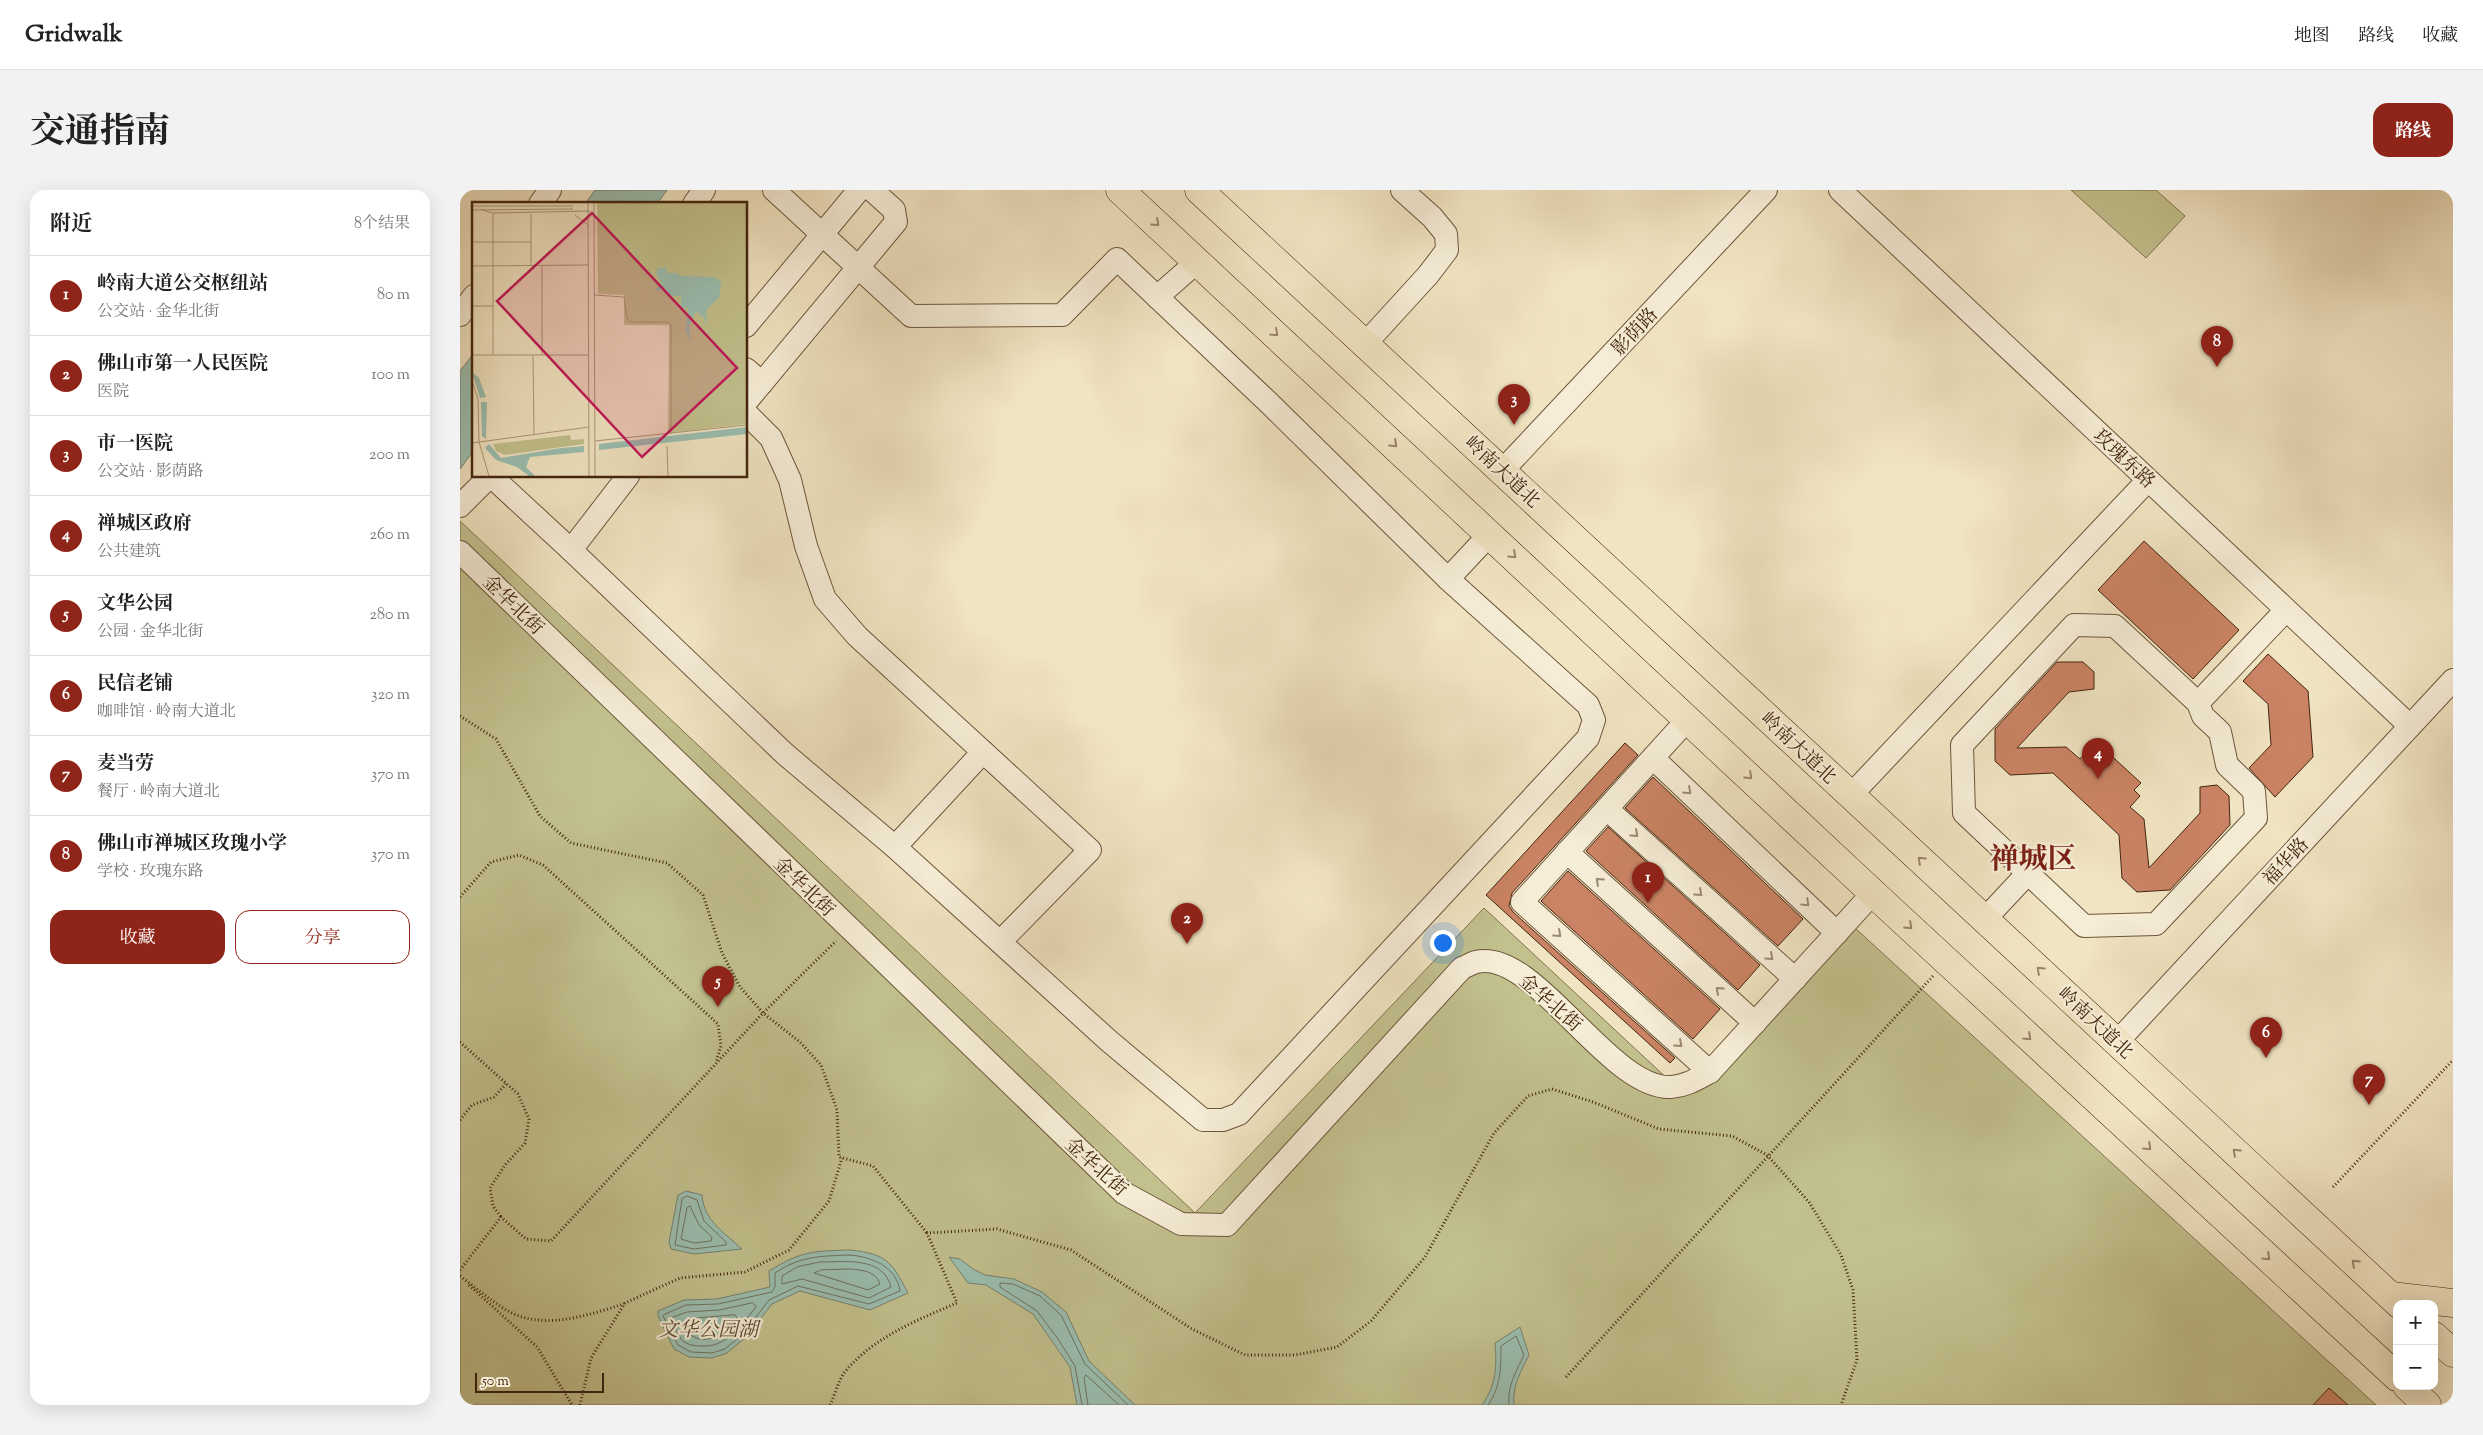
<!DOCTYPE html>
<html lang="zh">
<meta charset="utf-8">
<style>
:root{--surface:#fff;--page:#f2f2f2;--text:#222;--muted:#767676;--line:#e0e0e0;--accent:#8f2418}
body{margin:0;font-family:"Sorts Mill Goudy","Noto Serif SC",serif;background:var(--page);color:var(--text)}
.controls{position:absolute;right:15px;bottom:15px;display:grid;overflow:hidden;border-radius:10px;box-shadow:0 5px 20px #0002}
.controls button{width:45px;height:45px;display:grid;place-items:center;padding:0;border:0;border-bottom:1px solid var(--line);background:var(--surface);color:var(--text);font:25px sans-serif}
.scale{position:absolute;left:15px;bottom:12px;width:129px;box-sizing:border-box;padding-left:5px;border:2px solid #43250d;border-top:0;font-size:14px;line-height:18px;white-space:nowrap;color:#43250d;-webkit-text-stroke:4px #f6edd7;paint-order:stroke}
.you{position:absolute;left:982px;top:752px;width:18px;height:18px;margin:-12px;border:4px solid #fff;border-radius:50%;background:#1a73e8;box-shadow:0 0 0 8px #1a73e833}
.badge{display:grid;place-items:center;width:32px;height:32px;border-radius:50%;background:var(--accent);color:#fff;font-size:16px;font-weight:700}
.pin{position:absolute;translate:-50% -41px;filter:drop-shadow(0 1px 2px #0008)}
.pin::after{content:'';position:absolute;top:26px;width:18px;height:15px;background:inherit;clip-path:polygon(0 0,100% 0,50% 100%)}
.list{margin:0;padding:0;list-style:none}
h2{display:flex;justify-content:space-between;align-items:center;height:65px;margin:0;padding:0 20px;font-size:21px}
h2 small{font-size:16px;font-weight:400;color:var(--muted)}
.list li{display:grid;grid-template-columns:32px 1fr auto;gap:15px;align-items:center;box-sizing:border-box;height:80px;padding:0 20px;border-top:1px solid var(--line)}
.list b{display:block;font-size:19px;white-space:nowrap}
.list p{margin:0;font-size:16px;white-space:nowrap;color:var(--muted)}
.list em{font-size:16px;font-style:normal;color:var(--muted)}
.actions{display:flex;gap:10px;padding:15px 20px}
.actions a{flex:1;padding:11px 0;border:1px solid var(--accent);border-radius:15px;text-align:center;font-size:18px;color:var(--accent)}
.actions .main{background:var(--accent);color:#fff}
.map{position:relative;flex:none;width:1993px;height:1215px;overflow:hidden;border-radius:15px}
header{display:flex;align-items:center;gap:30px;box-sizing:border-box;height:70px;padding:0 25px;background:var(--surface);border-bottom:1px solid var(--line)}
header strong{font-size:24px}
nav{display:flex;gap:28px;margin-inline-start:auto;font-size:18px}
.intro{display:flex;align-items:center;justify-content:space-between;box-sizing:border-box;height:120px;padding:0 30px}
h1{margin:0;font-size:35px}
.button{padding:12px 22px;border-radius:15px;background:var(--accent);color:#fff;font-size:18px;font-weight:700}
main{display:flex;gap:30px;padding:0 30px}
aside{flex:1;background:var(--surface);border-radius:15px;box-shadow:0 5px 20px #0002}
.map>svg:first-child{display:block}
.green{fill:#c2c18e;stroke:#82734e}
.water{fill:#9bbfb1;stroke:#78816f}
.lines{fill:none;stroke-linecap:round;stroke-linejoin:round}
.shore{stroke:#6f725f;stroke-width:1}
.building{fill:#ca8364;stroke:#43250d}
.minor-casing{stroke:#6e553a;stroke-width:24}
.major-casing{stroke:#43250d;stroke-width:29}
.path{stroke:#43250d;stroke-width:3;stroke-dasharray:1 2.5;stroke-linecap:butt}
.minor{stroke:#f6edd7;stroke-width:22}
.major{stroke:#f1e4c2;stroke-width:28}
.oneway{stroke:#9a8468}
.oneway2{stroke:#9c8972}
.labels{text-anchor:middle;stroke-width:4.5;stroke-linejoin:round;paint-order:stroke}
.street-label{font-size:19px;fill:#43250d;stroke:#f6edd7}
.water-label{font-size:20px;font-style:italic;fill:#594c36;stroke:#f6edd7}
.town-label{font-size:29px;font-weight:bold;fill:#7a1f14;stroke:#f6edd7}
.inset-road{fill:none;stroke:#ab987a;stroke-width:1}
.view{fill:#c2185b;fill-opacity:0.15;stroke:#c2185b;stroke-width:2.5}
.inset-edge{fill:none;stroke:#43250d;stroke-width:2.5}
</style>
<header>
<strong>Gridwalk</strong>
<nav><a>地图</a><a>路线</a><a>收藏</a></nav>
</header>
<div class="intro"><h1>交通指南</h1><a class="button">路线</a></div>
<main>
<aside>
<h2>附近<small>8个结果</small></h2>
<ul class="list">
<li><span class="badge">1</span><div><b>岭南大道公交枢纽站</b><p>公交站 · 金华北街</p></div><em>80 m</em></li>
<li><span class="badge">2</span><div><b>佛山市第一人民医院</b><p>医院</p></div><em>100 m</em></li>
<li><span class="badge">3</span><div><b>市一医院</b><p>公交站 · 影荫路</p></div><em>200 m</em></li>
<li><span class="badge">4</span><div><b>禅城区政府</b><p>公共建筑</p></div><em>260 m</em></li>
<li><span class="badge">5</span><div><b>文华公园</b><p>公园 · 金华北街</p></div><em>280 m</em></li>
<li><span class="badge">6</span><div><b>民信老铺</b><p>咖啡馆 · 岭南大道北</p></div><em>320 m</em></li>
<li><span class="badge">7</span><div><b>麦当劳</b><p>餐厅 · 岭南大道北</p></div><em>370 m</em></li>
<li><span class="badge">8</span><div><b>佛山市禅城区玫瑰小学</b><p>学校 · 玫瑰东路</p></div><em>370 m</em></li>
</ul>
<div class="actions"><a class="main">收藏</a><a>分享</a></div>
</aside>
<div class="map">
<svg width="1993" height="1215" viewBox="0 0 1993 1215">
<rect width="100%" height="100%" fill="#f1e4c2"/>
<filter id="stains"><feTurbulence type="fractalNoise" baseFrequency=".004" numOctaves="4"/><feColorMatrix values="0 0 0 0 .2 0 0 0 0 .09 0 0 0 0 .02 0 0 0 .5 -.17"/></filter>
<radialGradient id="worn" r=".72"><stop offset=".6" stop-color="#630" stop-opacity="0"/><stop offset="1" stop-color="#630" stop-opacity=".3"/></radialGradient>
<g class="green">
<path d="M1611 0H1696L1725 26 1686 68Z"/>
<path d="M0 331 735 1023 1024 718 1226 906 1395 738 1916 1215H0Z"/>
</g>
<g class="water">
<path d="M135 0H207L197 14H125Z"/>
<path d="M14 163V260L0 279V181Z"/>
<path d="M226 1001 242 1005C244 1031 264 1042 282 1059L234 1064 211 1059 209 1052 218 1005Z"/>
<path d="M390 1060C427 1064 432 1072 448 1103L410 1120 340 1101 312 1114 286 1147 267 1163 252 1168 229 1167 214 1159 198 1126V1121L224 1110 257 1109 310 1097 309 1081C341 1061 354 1061 390 1060Z"/>
<path d="M489 1067 500 1069 513 1079 525 1085 554 1089 582 1102 606 1122 629 1171 675 1215H617L610 1177 573 1124 526 1095 508 1093Z"/>
<path d="M1060 1137 1069 1165C1061 1181 1052 1196 1054 1215H1022C1036 1196 1037 1176 1035 1153Z"/>
</g>
<g class="lines">
<g class="shore">
<path d="M227 1006 237 1010 244 1031 266 1052V1055L234 1059 215 1055 222 1009Z"/>
<path d="M230 1016 239 1035 252 1047 251 1051 234 1053 221 1049 227 1018Z"/>
<path d="M390 1065C412 1067 436 1076 440 1101L409 1114 338 1096 309 1110 283 1144 265 1159 252 1163 231 1162 218 1155 203 1126 205 1124 226 1115 258 1114 312 1102 315 1097V1083C340 1066 361 1066 390 1065Z"/>
<path d="M360 1072C385 1072 423 1066 431 1097L409 1108 342 1089 322 1094V1086L337 1077Z"/>
<path d="M390 1079C402 1080 416 1081 420 1094L408 1100 354 1083 361 1080Z"/>
<path d="M293 1113 296 1117C281 1135 267 1158 241 1156 235 1156 228 1155 223 1151 218 1146 215 1136 212 1130L213 1127 227 1122 259 1120Z"/>
<path d="M275 1125 277 1128C263 1148 236 1161 222 1134L228 1129Z"/>
<path d="M622 1215 615 1176 598 1149 577 1121 540 1097V1093L553 1094 580 1106 601 1125 625 1174 668 1215"/>
<path d="M628 1215 624 1188 626 1185 659 1215"/>
<path d="M1028 1215C1041 1197 1041 1177 1041 1156L1056 1146 1064 1165C1056 1182 1047 1196 1049 1215"/>
</g>
</g>
<g class="building">
<path d="M1684 351 1779 440 1733 489 1638 400Z"/>
<path d="M1808 464 1848 501 1853 567 1815 607 1789 578 1811 555 1808 514 1783 491Z"/>
<path d="M1597 472H1623L1634 482V499L1609 502 1557 558 1606 557 1620 569 1629 559 1636 566 1643 558 1681 593 1674 600 1680 606 1670 617 1684 629 1689 678 1740 623V597L1757 595 1769 606 1770 635 1710 700 1677 702 1662 688 1659 645 1593 583 1550 585 1535 571V539Z"/>
<path d="M1165 553 1178 565 1052 703 1049 716 1053 722 1215 868 1210 873 1026 705Z"/>
<path d="M1193 587 1343 729 1318 756 1165 618Z"/>
<path d="M1148 637 1300 775 1278 800 1126 661Z"/>
<path d="M1108 681 1260 819 1233 849 1081 711Z"/>
<path d="M1869 1198 1888 1215H1853Z"/>
</g>
<g class="lines">
<defs>
<g id="minor">
<path d="M314 0 451 126 602 125 657 69 808 212 988 389"/>
<path d="M1380 0 1950 536"/>
<path d="M80 14 90 0"/>
<path d="M234 14 244 0"/>
<path d="M697 107 738 71"/>
<path d="M0 125 14 106"/>
<path d="M286 136 399 0"/>
<path d="M905 154 968 85 987 60 986 44 972 27 942 0"/>
<path d="M286 179 302 193"/>
<path d="M286 212 436 32 434 20 412 0"/>
<path d="M286 223 311 248 330 290 346 356 365 409 397 446 630 660 541 751"/>
<path d="M1042 281 1306 0"/>
<path d="M31 286 111 360 325 564 435 657 649 851 743 930H763L779 924 1128 548 1134 530 1128 515 988 389 1030 344"/>
<path d="M0 316 30 286"/>
<path d="M111 360 168 286"/>
<path d="M0 362 664 1003 721 1034 767 1035 1002 778C1007 776 1012 773 1016 772 1074 757 1149 900 1211 897 1226 896 1237 889 1250 882L1413 703"/>
<path d="M1614 435 1655 436 1738 513 1743 526 1760 542 1767 575 1794 601 1796 628 1696 734 1624 736 1504 623 1502 555Z"/>
<path d="M1738 513 1826 420"/>
<path d="M1228 529 1062 712 1250 882"/>
<path d="M1193 568 1377 743"/>
<path d="M1391 605 1688 290"/>
<path d="M1147 619 1335 789"/>
<path d="M435 657 523 562"/>
<path d="M1107 662 1295 833"/>
<path d="M1525 729 1568 683"/>
<path d="M1657 852 1993 490"/>
</g>
<g id="major">
<path d="M660 0 1428 717 1937 1187"/>
<path d="M739 0 1939 1114"/>
<path d="M1931 1106 1993 1113"/>
<path d="M1974 1146 1993 1163"/>
<path d="M1947 1196 1967 1215"/>
</g>
</defs>
<use href="#minor" class="minor-casing"/>
<use href="#major" class="major-casing"/>
<g class="path">
<path d="M0 526 36 549 80 626 111 653 207 673 243 705 262 763 280 797 303 823 340 852 361 875 377 920 379 967 413 976 467 1043"/>
<path d="M0 707 31 672 59 665 83 675 258 834 261 856 256 872"/>
<path d="M0 852 58 904 69 929 65 953 45 975 30 998 33 1016 41 1027"/>
<path d="M0 930 12 915 34 907 46 894"/>
<path d="M1873 997 1993 870"/>
<path d="M0 1080 41 1027 66 1049 91 1051 303 823 376 751"/>
<path d="M0 1086C16 1098 31 1111 48 1121 84 1141 128 1125 164 1114"/>
<path d="M9 1095 77 1157 112 1215"/>
<path d="M1106 1187 1473 786"/>
<path d="M120 1215 131 1168 165 1113 220 1088 285 1082 329 1060 369 1011 382 968"/>
<path d="M370 1215C375 1205 378 1192 384 1183 412 1148 457 1130 497 1113L467 1043 537 1039 611 1060 732 1139 785 1165H835L877 1157 911 1131 965 1067 1034 943 1068 906 1092 899 1133 912 1199 939 1272 946 1307 965 1349 1012 1381 1065 1393 1100 1397 1170 1381 1215"/>
</g>
<use href="#minor" class="minor"/>
<use href="#major" class="major"/>
</g>
<defs><path id="oneway-chevron" d="M-2-3.5L2.5 0L-2 3.5" fill="none" stroke-width="1.6" stroke-linecap="round" stroke-linejoin="round" transform="scale(1.25)"/></defs>
<g class="oneway">
<use href="#oneway-chevron" transform="translate(696 33) rotate(42)"/>
<use href="#oneway-chevron" transform="translate(815 143) rotate(43)"/>
<use href="#oneway-chevron" transform="translate(934 254) rotate(43)"/>
<use href="#oneway-chevron" transform="translate(1053 365) rotate(43)"/>
<use href="#oneway-chevron" transform="translate(1289 586) rotate(43)"/>
<use href="#oneway-chevron" transform="translate(1461 670) rotate(-137)"/>
<use href="#oneway-chevron" transform="translate(1449 736) rotate(43)"/>
<use href="#oneway-chevron" transform="translate(1580 780) rotate(-137)"/>
<use href="#oneway-chevron" transform="translate(1568 847) rotate(43)"/>
<use href="#oneway-chevron" transform="translate(1688 957) rotate(43)"/>
<use href="#oneway-chevron" transform="translate(1776 962) rotate(-137)"/>
<use href="#oneway-chevron" transform="translate(1807 1067) rotate(43)"/>
<use href="#oneway-chevron" transform="translate(1895 1073) rotate(-137)"/>
</g>
<g class="oneway2">
<use href="#oneway-chevron" transform="translate(1228 601) rotate(43)"/>
<use href="#oneway-chevron" transform="translate(1175 644) rotate(42)"/>
<use href="#oneway-chevron" transform="translate(1139 691) rotate(-138)"/>
<use href="#oneway-chevron" transform="translate(1239 703) rotate(42)"/>
<use href="#oneway-chevron" transform="translate(1346 713) rotate(44)"/>
<use href="#oneway-chevron" transform="translate(1098 744) rotate(42)"/>
<use href="#oneway-chevron" transform="translate(1310 767) rotate(42)"/>
<use href="#oneway-chevron" transform="translate(1259 800) rotate(-138)"/>
<use href="#oneway-chevron" transform="translate(1219 854) rotate(42)"/>
</g>
<g class="labels">
<g class="street-label">
<text transform="translate(1174 141) rotate(-47)" y="7">影荫路</text>
<text transform="translate(1665 268) rotate(43)" y="7">玫瑰东路</text>
<text transform="translate(1043 281) rotate(43)" y="7">岭南大道北</text>
<text transform="translate(54 414) rotate(44)" y="7">金华北街</text>
<text transform="translate(1339 557) rotate(43)" y="7">岭南大道北</text>
<text transform="translate(1825 671) rotate(-47)" y="7">福华路</text>
<text transform="translate(345 696) rotate(44)" y="7">金华北街</text>
<text transform="translate(1091 812) rotate(41)" y="7">金华北街</text>
<text transform="translate(1636 832) rotate(43)" y="7">岭南大道北</text>
<text transform="translate(637 976) rotate(42)" y="7">金华北街</text>
</g>
<g class="water-label">
<text x="248" y="1146">文华公园湖</text>
</g>
<g class="town-label">
<text x="1573" y="678">禅城区</text>
</g>
</g>
<g transform="translate(12 12)">
<rect width="275" height="275" fill="#f1e4c2"/>
<path d="M125 1H275V222L196 231 197 123H152V93L126 92ZM98 233 99 238 112 237V242L33 253 24 249 21 242Z" fill="#c2c18e"/>
<path d="M185 66H195V71H206L207 74 243 75 249 81 247 96 235 107 233 123 232 116 224 109 217 124 218 139 214 129 216 106H209V94H196L194 87 182 89 190 81 185 74ZM0 170 7 176 14 195 8 196ZM9 200H15L14 237 10 234ZM275 225V232L127 248V242ZM17 242 29 256 89 246 112 244V250L58 255 54 265 63 274H57L45 265 24 258 13 246Z" fill="#9bbfb1"/>
<path class="inset-road" d="M116 1 117 274M122 1 123 274M0 4H101M0 8 101 7M10 8 21 11 118 9M21 11V153M103 13 116 23M0 40H59M59 63V12M0 64 116 63M122 93 152 95 155 116 158 120H195L199 123V232M0 104H21M0 153H116M61 153 62 233M70 153V63M0 179 6 197 7 240 17 274M123 239 275 223M0 241 117 225M195 244 196 274"/>
<path class="view" d="M120 11 265 166 170 255 25 99Z"/>
<rect width="275" height="275" class="inset-edge"/>
</g>
<rect width="100%" height="100%" filter="url(#stains)"/>
<rect width="100%" height="100%" fill="url(#worn)"/>
</svg>
<div class="controls">
<button>+</button>
<button>−</button>
</div>
<div class="scale">50 m</div>
<div class="you"></div>
<div class="pin badge" style="left:1188px;top:713px">1</div>
<div class="pin badge" style="left:727px;top:754px">2</div>
<div class="pin badge" style="left:1054px;top:235px">3</div>
<div class="pin badge" style="left:1638px;top:589px">4</div>
<div class="pin badge" style="left:258px;top:817px">5</div>
<div class="pin badge" style="left:1806px;top:868px">6</div>
<div class="pin badge" style="left:1909px;top:915px">7</div>
<div class="pin badge" style="left:1757px;top:177px">8</div>
</div>
</main>
